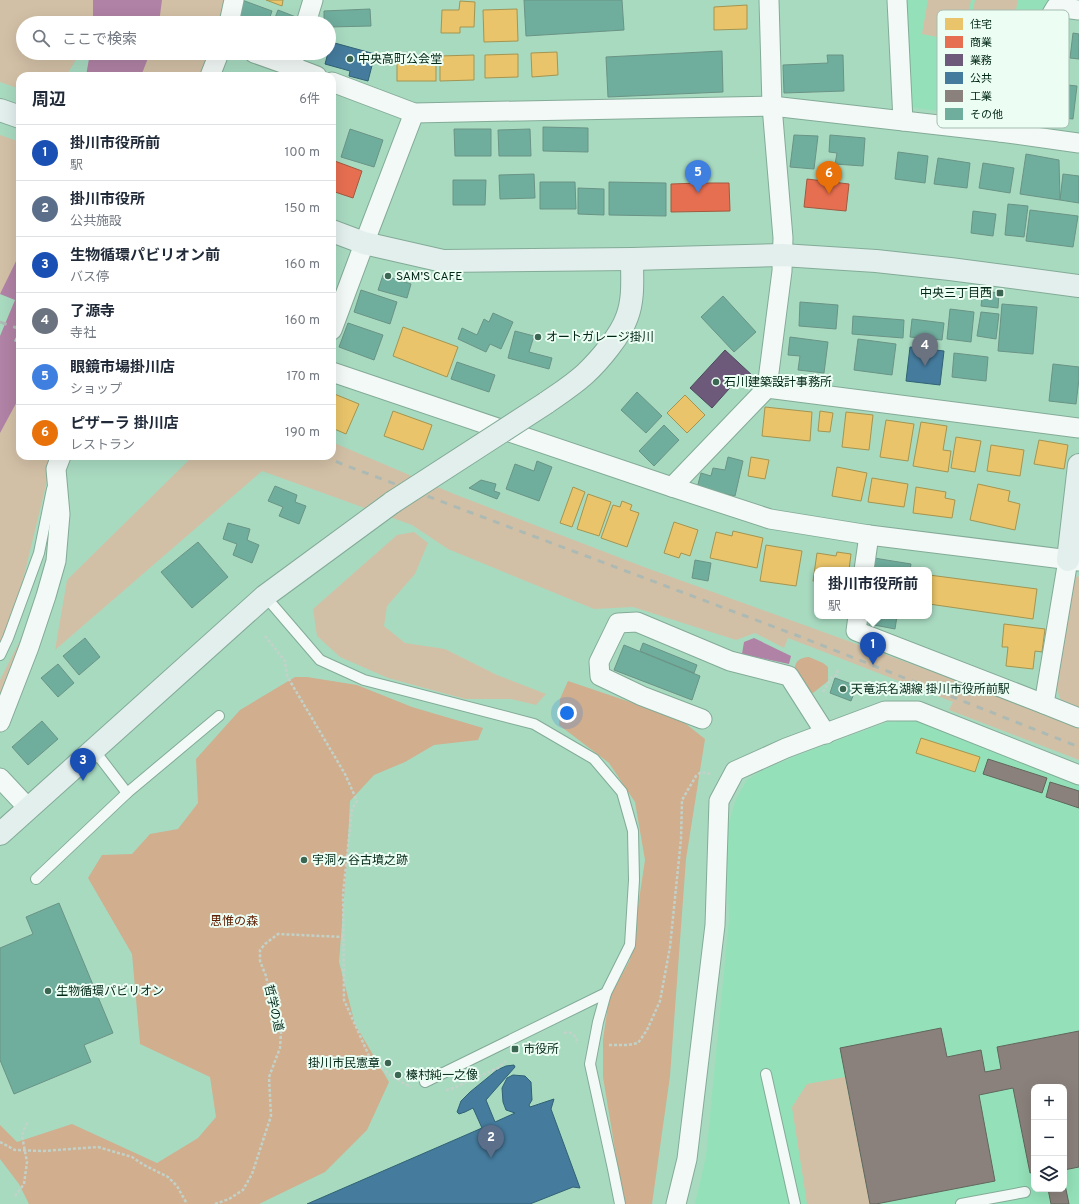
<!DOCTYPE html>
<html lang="ja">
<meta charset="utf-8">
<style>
:root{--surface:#fff;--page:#f6f6f7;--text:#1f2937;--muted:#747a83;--line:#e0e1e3;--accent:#7c3aed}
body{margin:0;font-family:Overpass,"Noto Sans JP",sans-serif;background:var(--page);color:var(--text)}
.controls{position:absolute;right:12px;bottom:12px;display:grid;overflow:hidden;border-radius:8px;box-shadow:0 4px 16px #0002}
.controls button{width:36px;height:36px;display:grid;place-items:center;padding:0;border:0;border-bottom:1px solid var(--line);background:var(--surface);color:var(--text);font:20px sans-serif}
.you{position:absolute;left:567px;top:713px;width:14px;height:14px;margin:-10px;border:3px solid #fff;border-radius:50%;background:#1a73e8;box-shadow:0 0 0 6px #1a73e833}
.badge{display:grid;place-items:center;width:26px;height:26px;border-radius:50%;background:var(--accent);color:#fff;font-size:13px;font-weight:700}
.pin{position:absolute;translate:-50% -33px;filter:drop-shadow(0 1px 2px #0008)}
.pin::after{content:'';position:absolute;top:21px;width:14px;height:12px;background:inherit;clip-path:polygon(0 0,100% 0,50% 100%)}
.popup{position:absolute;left:814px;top:567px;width:118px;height:52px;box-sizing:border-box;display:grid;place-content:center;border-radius:8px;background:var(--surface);filter:drop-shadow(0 1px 3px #0005);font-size:13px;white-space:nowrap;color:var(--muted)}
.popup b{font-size:15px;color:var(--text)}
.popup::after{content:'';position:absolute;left:50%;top:100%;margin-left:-8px;border:8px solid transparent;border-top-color:var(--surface)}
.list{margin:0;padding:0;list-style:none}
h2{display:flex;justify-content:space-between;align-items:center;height:52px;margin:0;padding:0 16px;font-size:17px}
h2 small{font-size:13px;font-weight:400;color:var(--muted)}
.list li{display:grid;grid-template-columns:26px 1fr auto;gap:12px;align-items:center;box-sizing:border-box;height:56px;padding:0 16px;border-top:1px solid var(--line)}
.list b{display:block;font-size:15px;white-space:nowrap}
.list p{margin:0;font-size:13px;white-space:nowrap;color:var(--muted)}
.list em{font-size:13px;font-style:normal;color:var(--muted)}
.icon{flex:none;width:22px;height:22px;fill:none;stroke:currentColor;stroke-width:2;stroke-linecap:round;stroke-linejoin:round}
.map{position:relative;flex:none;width:1079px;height:1204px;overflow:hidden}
.search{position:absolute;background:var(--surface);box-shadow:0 4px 16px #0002;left:16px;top:16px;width:320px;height:44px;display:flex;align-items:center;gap:10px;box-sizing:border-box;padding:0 14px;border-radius:22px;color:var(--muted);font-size:15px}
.panel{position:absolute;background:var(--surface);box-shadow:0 4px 16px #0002;left:16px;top:72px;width:320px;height:388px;border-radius:12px}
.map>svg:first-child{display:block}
.built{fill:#94e1b9;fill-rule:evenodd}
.green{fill:#d2c0a6}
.forest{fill:#d0ae8e}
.water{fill:#b082a5}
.homes{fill:#e9c46a;stroke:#a39551}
.shops{fill:#e76f51;stroke:#a2593f}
.offices{fill:#6d597a;stroke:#4c4a5c}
.public{fill:#457b9d;stroke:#306274}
.industry{fill:#8a817c;stroke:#61665d}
.building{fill:#6fad9d;stroke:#6a9485}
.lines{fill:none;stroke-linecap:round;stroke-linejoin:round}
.lane-casing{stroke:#83ab97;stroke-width:12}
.street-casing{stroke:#83ab97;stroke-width:21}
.secondary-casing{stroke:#83ab97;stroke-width:24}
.path{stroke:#c2d2c9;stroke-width:2.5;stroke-dasharray:3 2;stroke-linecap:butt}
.lane{stroke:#f2f9f6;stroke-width:10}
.street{stroke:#f2f9f6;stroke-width:19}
.secondary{stroke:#e2efed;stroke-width:22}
.rail{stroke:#adbab3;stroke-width:3;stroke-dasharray:7 7;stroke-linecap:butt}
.secondary-bridge-casing{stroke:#83ab97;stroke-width:24;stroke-linecap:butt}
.secondary-bridge{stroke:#e2efed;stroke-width:22}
.poi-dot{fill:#3b6652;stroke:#ecfdf3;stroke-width:1.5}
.labels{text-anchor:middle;stroke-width:4;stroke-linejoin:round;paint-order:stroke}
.poi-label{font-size:12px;fill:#002716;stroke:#ecfdf3;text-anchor:start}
.park-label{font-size:12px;fill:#602005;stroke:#ecfdf3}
.street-label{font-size:12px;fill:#002716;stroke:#ecfdf3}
.key{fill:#ecfdf3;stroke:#a5bdb1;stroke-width:1}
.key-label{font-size:11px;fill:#002716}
</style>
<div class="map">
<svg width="1079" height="1204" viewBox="0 0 1079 1204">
<rect width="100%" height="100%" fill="#a8dac0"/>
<g class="built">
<path d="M905 0H1072L1023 85 1021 123 909 107Z"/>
<path d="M918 720 1079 786V1204H695L706 1156 729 920 726 832 736 799 747 780 765 769 806 752 888 722ZM1034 1087H1064V1189H1034Z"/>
</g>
<g class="green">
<path d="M0 0H93V23H23V53H80L66 76H20V89L0 82Z"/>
<path d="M160 0H225L221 23H156Z"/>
<path d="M928 0H971L963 42 922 34Z"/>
<path d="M975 0H1018L1008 51 967 43Z"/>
<path d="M148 53H212L203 76H141Z"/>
<path d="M0 135 20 142V254L0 295Z"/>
<path d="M20 394V456H53L21 588 0 652V424Z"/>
<path d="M332 442 454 494 644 567 1008 699 1079 728V760L949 710 953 702 788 638 784 648 755 633 736 640 633 607 594 609 448 549 412 525 262 471 55 650 67 580 193 456H332Z"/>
<path d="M414 532 428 543 415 574 387 606 384 626 405 643 445 649 497 675 546 694 536 705 511 699H465L388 678 340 657 317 636 313 609 397 535Z"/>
<path d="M1079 576V708L1061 700 1057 690 1071 580Z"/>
<path d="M30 621 0 702V680Z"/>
<path d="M845 1077 870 1204H807L792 1107 807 1084Z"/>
</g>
<g class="forest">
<path d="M809 657 823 663 828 667V681L813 693 795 681C794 668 793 658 809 657Z"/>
<path d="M295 677H307L357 685 412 707 483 728 478 740 434 745 405 762 374 775 350 801 347 859 339 962 355 1024 389 1082 367 1130 325 1172 259 1204H29L19 1184 0 1159V1125L17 1142 72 1124 157 1163 198 1138 216 1117 210 1077 140 1044 132 954 88 878 102 855 132 854 150 834 178 829 198 803 196 759 240 710Z"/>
<path d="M568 681 633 703 676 716 705 739 686 859 670 1076 652 1204H624L603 1077V1040L609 998 630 960 645 860 635 802 609 763 559 725 560 699Z"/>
</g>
<g class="water">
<path d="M93 0H162L159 23H93Z"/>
<path d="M90 53H150L141 76H86Z"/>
<path d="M20 253V329L14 341 20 344V396L0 433V336L15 300 0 294Z"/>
<path d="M754 638 791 656 789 664 742 654 744 642Z"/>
</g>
<g class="homes">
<path d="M266 0H283L282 6Z"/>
<path d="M460 1 475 2 474 27H460V33H441L442 10H459Z"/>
<path d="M747 5V29L714 30V7Z"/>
<path d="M517 9 518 41 484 42 483 10Z"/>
<path d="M557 52 558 75 532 77 531 53Z"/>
<path d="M518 54V77L485 78V55Z"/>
<path d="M474 55V80L440 81V56Z"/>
<rect x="397" y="57" width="39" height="24"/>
<path d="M403 327 458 347 447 377 393 356Z"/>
<path d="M332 393 359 404 346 434 332 428Z"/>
<path d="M685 395 705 415 687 433 667 413Z"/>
<path d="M765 407 812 412 810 441 762 436Z"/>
<path d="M393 411 432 425 423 450 384 436Z"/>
<path d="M820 411 833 413 830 432 818 431Z"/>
<path d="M846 412 873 415 869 450 842 447Z"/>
<path d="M886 420 914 424 908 461 880 457Z"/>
<path d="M921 422 947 426 943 450 951 451 948 472 913 466Z"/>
<path d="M956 437 981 441 975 472 951 468Z"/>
<path d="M1039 440 1068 445 1064 469 1034 464Z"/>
<path d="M991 445 1024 450 1020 476 987 471Z"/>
<path d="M751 457 769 460 765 479 748 476Z"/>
<path d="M837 467 867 473 861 501 832 496Z"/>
<path d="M872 478 908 484 904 507 868 502Z"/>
<path d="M978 484 1010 491 1008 501 1020 504 1015 530 970 520Z"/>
<path d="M573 487 585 492 572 527 560 523Z"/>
<path d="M916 487 946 492 945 498 955 500 952 518 913 513Z"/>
<path d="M588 494 611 502 599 536 577 529Z"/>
<path d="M622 501 632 505 630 510 639 513 627 547 601 538 613 505 620 507Z"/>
<path d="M674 522 698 530 690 556 681 553 679 558 664 553Z"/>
<path d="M733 531 763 538 757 568 710 558 716 532 732 536Z"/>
<path d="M766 545 802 551 796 586 760 581Z"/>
<path d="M837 552 851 554 849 570H817V581H813L817 553 836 556Z"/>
<path d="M929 575 1037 589 1033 619 929 604Z"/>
<path d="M1004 624 1045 629 1042 652 1035 651 1033 669 1006 666 1008 647H1002Z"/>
<path d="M921 738 980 757 975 772 916 753Z"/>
</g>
<g class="shops">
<path d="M332 160 362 171 353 198 332 191Z"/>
<path d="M807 179 849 184 846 211 804 207Z"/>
<path d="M700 183H729L730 211 671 212V184Z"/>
</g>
<path class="offices" d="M725 350 754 377 745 388 737 380 712 408 690 388Z"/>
<g class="public">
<path d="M331 42 375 54 368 81 349 76 350 71 325 64 328 53H329Z"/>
<path d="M910 347 944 351 940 385 906 381Z"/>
<path d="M514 1065 515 1067 486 1100 495 1122 515 1113 506 1110 503 1102 502 1088 507 1078 513 1075 525 1076 531 1082 532 1100 529 1105 530 1107 554 1099 551 1109 580 1188 573 1187 530 1204H307L482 1128 473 1108 465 1112 459 1114 457 1112 461 1101 470 1092 497 1070 506 1066Z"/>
</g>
<g class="industry">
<path d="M988 759 1047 778 1042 793 983 774Z"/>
<path d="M1050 782 1079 791V808L1046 797Z"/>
<path d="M941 1028 947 1057 981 1050 985 1072 1001 1069 997 1047 1079 1031V1167L1064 1170V1087H1034V1172L1030 1173 1013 1088 979 1095 995 1181 876 1204H870L840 1048Z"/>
<path d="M1064 1180 1069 1204H1051L1048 1189H1064Z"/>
</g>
<g class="building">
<path d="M242 0 272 11 268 23H235Z"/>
<path d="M524 0H622L624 30 526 36Z"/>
<path d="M370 9 371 26 329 27V23H324V11Z"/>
<path d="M278 10 296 17 293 23H273Z"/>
<path d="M1073 33 1079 34V59L1070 58Z"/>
<path d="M722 51 723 92 608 97 606 57Z"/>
<path d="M827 55H843L844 91 784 93 783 65 828 63Z"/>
<path d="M1039 82 1077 86 1073 119 1035 115Z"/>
<path d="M543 127 588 128V152L543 151Z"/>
<path d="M350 129 383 140 374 167 341 157Z"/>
<path d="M454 129H491V156H455Z"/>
<path d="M530 129 531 156H499L498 130Z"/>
<path d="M794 135 818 136 814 169 790 167Z"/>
<path d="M830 135 865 138 863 166 835 164 837 153 829 152Z"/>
<path d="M898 152 928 156 925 183 895 179Z"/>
<path d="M1026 154 1059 160 1060 200 1020 194Z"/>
<path d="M938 158 970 163 967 188 934 184Z"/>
<path d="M983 163 1014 168 1010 193 979 188Z"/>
<path d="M534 174 535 198 500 199 499 175Z"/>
<path d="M1063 174 1079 176V203L1060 200Z"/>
<path d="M453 180H486L485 205H453Z"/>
<path d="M540 182H575L576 209H540Z"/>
<path d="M609 182 666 183V216L609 215Z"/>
<path d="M578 188 604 189V215L578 214Z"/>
<path d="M1008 204 1028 206 1024 237 1005 235Z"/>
<path d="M1030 210 1078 216 1073 247 1026 241Z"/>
<path d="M973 211 996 214 993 236 971 233Z"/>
<path d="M383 275 411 284 407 298 378 290Z"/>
<path d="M361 290 397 302 390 324 354 312Z"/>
<path d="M983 291 999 293 998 308 981 306Z"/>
<path d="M723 296 756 332 734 352 701 317Z"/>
<path d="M800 302 838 305 836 329 799 326Z"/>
<path d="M1002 304 1037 307 1033 354 998 351Z"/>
<path d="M950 309 974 312 971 342 947 339Z"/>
<path d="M981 312 999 314 996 339 977 336Z"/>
<path d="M493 313 513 322 501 349 490 344 486 352 458 339 462 328 477 335 484 319 489 322Z"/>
<path d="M853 316 904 320 903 338 852 334Z"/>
<path d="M912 319 944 323 942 340 910 337Z"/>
<path d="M348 323 383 335 374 360 339 347Z"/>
<path d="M515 331 534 336 529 352 552 358 549 369 508 358Z"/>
<path d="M790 337 828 342 824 373 798 370 800 356 788 355Z"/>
<path d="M858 339 896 344 892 375 854 370Z"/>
<path d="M954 353 988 357 986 381 952 377Z"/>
<path d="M457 362 495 375 489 392 451 379Z"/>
<path d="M1053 364 1079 367V379L1076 404 1049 401Z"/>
<path d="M637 392 662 416 646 433 621 410Z"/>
<path d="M664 425 679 440 654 466 639 451Z"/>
<path d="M728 457 743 461 735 496 697 488 701 473 711 476 713 468 725 470Z"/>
<path d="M537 461 552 467 539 501 506 489 515 464 534 471Z"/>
<path d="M481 480 496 484 494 491 500 493 497 499 469 488Z"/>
<path d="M275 486 297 495 295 502 306 506 299 524 279 516 283 507 268 501Z"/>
<path d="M228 523 250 529 247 540 259 545 252 563 233 555 237 544 223 539Z"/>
<path d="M198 542 228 577 192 608 161 572Z"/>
<path d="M874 558 911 564 910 570H872Z"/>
<path d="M695 560 711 563 708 581 692 578Z"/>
<path d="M870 616H897L895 629 869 624Z"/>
<path d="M85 638 100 657 79 675 63 656Z"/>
<path d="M643 643 697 665 694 673 640 651Z"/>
<path d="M624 645 700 676 692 700 614 670Z"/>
<path d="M58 664 74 683 58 697 41 678Z"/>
<path d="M835 678 857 686 851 701 830 693Z"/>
<path d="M42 721 58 739 28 765 12 747Z"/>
<path d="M59 903 113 1033 84 1045 91 1062 14 1094 0 1060V948L33 934 26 917Z"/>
</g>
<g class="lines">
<defs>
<g id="lane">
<path d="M265 596 320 660 364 680 534 724 594 759 622 792 633 831 634 880 630 945 606 993 425 1082"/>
<path d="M0 655 8 638 39 553 52 489"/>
<path d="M94 750 127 793"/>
<path d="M36 879 127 793 219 716"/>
<path d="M606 993 598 1022 590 1064 613 1169 620 1204"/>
<path d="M766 1074 795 1204"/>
<path d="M961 1204 1025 1192"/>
</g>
<g id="street">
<path d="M769 0 772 106 783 238 782 271 767 388 672 487 770 519 869 535 1079 561"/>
<path d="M897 0 903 121"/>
<path d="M229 23 234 0"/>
<path d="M306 23 313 0"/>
<path d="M254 53 291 66"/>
<path d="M296 53 291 66 317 76"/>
<path d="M210 76 219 53"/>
<path d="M332 82 414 113 772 106 1000 132 1011 82 1056 7 1079 10"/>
<path d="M1000 132 1079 143"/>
<path d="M332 330 370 228 414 113"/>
<path d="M332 372 672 487"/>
<path d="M767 388 1079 428"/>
<path d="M1068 560 1044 704 1079 718"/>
<path d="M864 570 869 535"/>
<path d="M858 616 856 631 1044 704"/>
<path d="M702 719 642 696 600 676 599 662 618 623 637 622 730 661 789 676 826 734"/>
<path d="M0 722 29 647 46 596 56 561 60 514 56 469 61 456"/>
<path d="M0 778 29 809"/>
<path d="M676 1204 687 1159 715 925 719 801 735 771 786 748 885 711H918L1079 775"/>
</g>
<g id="secondary">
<path d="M0 110 20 117"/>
<path d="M332 231 364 243 443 261 632 259 782 255 876 261 950 269 1079 286"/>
<path d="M546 403C559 394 573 385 585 374 599 361 621 335 627 317 634 299 632 278 632 259"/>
<path d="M1068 560 1079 465"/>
<path d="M0 834 265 596 393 502"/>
</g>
</defs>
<use href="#lane" class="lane-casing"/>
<use href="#street" class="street-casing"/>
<use href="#secondary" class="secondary-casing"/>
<g class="path">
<path d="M265 636 285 661 287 676 345 774 357 801 352 809 343 894 344 1000 370 1058 392 1077 411 1087"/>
<path d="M823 692 832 677 837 675 838 668"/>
<path d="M564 1033 568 1032C574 1034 577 1037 577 1044"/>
<path d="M609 1045H628L638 1043 647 1030 660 1001 670 947 681 839 682 800 696 776 701 772 711 774"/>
<path d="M446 1090 451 1089 498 1068 506 1061"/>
<path d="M0 1142 15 1150 43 1151 98 1147 132 1157 144 1165 168 1177 177 1186 187 1204"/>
<path d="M15 1196 24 1184 27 1162 22 1136 24 1129 28 1122"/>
<path d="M215 1204 229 1199 243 1190 252 1174 271 1116 269 1077 280 1048 281 1033 274 1016 266 976 260 961V950L265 944 278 934 343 937"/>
</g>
<use href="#lane" class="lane"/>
<use href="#street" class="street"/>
<use href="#secondary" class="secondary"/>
<g class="rail">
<path d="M0 322 20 329"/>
<path d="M323 456 342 464 801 637 1079 747"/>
</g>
<defs>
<path id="secondary-bridge" d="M393 502 546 403"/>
</defs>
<use href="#secondary-bridge" class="secondary-bridge-casing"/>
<use href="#secondary-bridge" class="secondary-bridge"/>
</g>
<g class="poi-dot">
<circle cx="350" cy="59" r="4"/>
<circle cx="388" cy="276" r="4"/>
<rect x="996" y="289" width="8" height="8" rx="2"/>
<circle cx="538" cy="337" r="4"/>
<circle cx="716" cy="382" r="4"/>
<circle cx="843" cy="689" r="4"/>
<circle cx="304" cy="860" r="4"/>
<circle cx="48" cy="991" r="4"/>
<rect x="511" y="1045" width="8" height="8" rx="2"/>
<circle cx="388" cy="1063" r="4"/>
<circle cx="398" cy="1075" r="4"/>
</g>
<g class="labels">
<g class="poi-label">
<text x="358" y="63">中央高町公会堂</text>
<text x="396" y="280">SAM'S CAFE</text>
<text x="992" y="297" text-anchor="end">中央三丁目西</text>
<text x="546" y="341">オートガレージ掛川</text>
<text x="724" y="386">石川建築設計事務所</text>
<text x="851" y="693">天竜浜名湖線 掛川市役所前駅</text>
<text x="312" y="864">宇洞ヶ谷古墳之跡</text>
<text x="56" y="995">生物循環パビリオン</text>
<text x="523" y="1053">市役所</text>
<text x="380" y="1067" text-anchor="end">掛川市民憲章</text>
<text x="406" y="1079">榛村純一之像</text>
</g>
<g class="park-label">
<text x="234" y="925">思惟の森</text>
</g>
<g class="street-label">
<text transform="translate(274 1008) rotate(77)" y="4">哲学の道</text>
</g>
</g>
<rect x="937" y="10" width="132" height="118" rx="6" class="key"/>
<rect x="945" y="18" width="18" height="12" fill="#e9c46a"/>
<rect x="945" y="36" width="18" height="12" fill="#e76f51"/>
<rect x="945" y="54" width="18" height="12" fill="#6d597a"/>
<rect x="945" y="72" width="18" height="12" fill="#457b9d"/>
<rect x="945" y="90" width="18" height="12" fill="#8a817c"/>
<rect x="945" y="108" width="18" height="12" fill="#6fad9d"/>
<g class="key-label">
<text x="970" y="28">住宅</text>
<text x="970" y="46">商業</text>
<text x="970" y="64">業務</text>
<text x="970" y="82">公共</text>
<text x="970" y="100">工業</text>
<text x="970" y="118">その他</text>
</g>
</svg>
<div class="controls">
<button>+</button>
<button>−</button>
<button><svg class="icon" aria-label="layers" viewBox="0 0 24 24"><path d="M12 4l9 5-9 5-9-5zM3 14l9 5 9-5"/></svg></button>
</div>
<div class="you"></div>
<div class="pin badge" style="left:873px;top:665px;background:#1a4fb4">1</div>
<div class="popup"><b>掛川市役所前</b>駅</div>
<div class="pin badge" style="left:491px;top:1158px;background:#5c6f8a">2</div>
<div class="pin badge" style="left:83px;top:781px;background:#1a4fb4">3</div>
<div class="pin badge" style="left:925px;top:366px;background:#6b7280">4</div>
<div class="pin badge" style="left:698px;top:193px;background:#3f7fe0">5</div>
<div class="pin badge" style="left:829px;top:194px;background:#e8710a">6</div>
<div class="search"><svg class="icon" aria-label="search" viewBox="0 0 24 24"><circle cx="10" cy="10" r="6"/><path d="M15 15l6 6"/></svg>ここで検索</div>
<section class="panel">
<h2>周辺<small>6件</small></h2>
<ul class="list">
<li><span class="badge" style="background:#1a4fb4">1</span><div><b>掛川市役所前</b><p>駅</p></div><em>100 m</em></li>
<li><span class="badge" style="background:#5c6f8a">2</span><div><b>掛川市役所</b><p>公共施設</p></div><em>150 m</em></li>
<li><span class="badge" style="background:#1a4fb4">3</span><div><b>生物循環パビリオン前</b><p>バス停</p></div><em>160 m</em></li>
<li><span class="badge" style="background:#6b7280">4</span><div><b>了源寺</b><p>寺社</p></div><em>160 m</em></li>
<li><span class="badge" style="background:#3f7fe0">5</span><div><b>眼鏡市場掛川店</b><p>ショップ</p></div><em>170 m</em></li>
<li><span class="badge" style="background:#e8710a">6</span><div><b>ピザーラ 掛川店</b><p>レストラン</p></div><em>190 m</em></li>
</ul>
</section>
</div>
